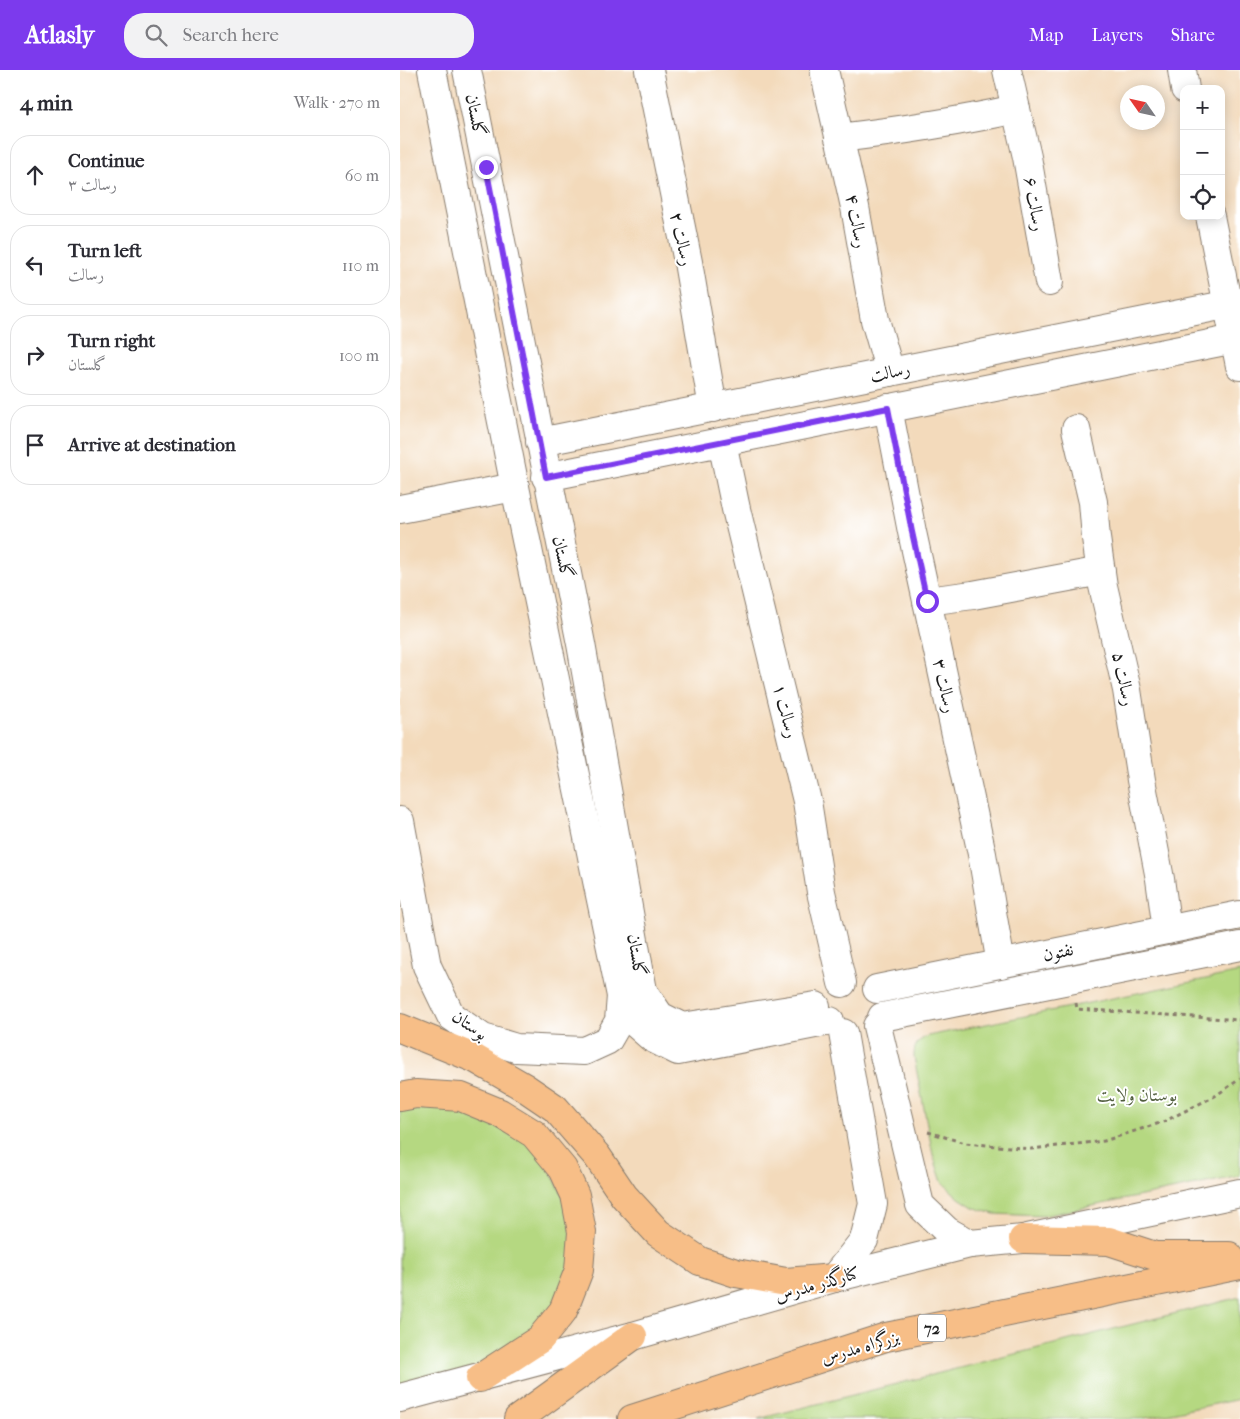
<!DOCTYPE html>
<meta charset="utf-8">
<style>
:root{--surface:#fff;--page:#f2f2f3;--text:#2b2b33;--muted:#7c7c81;--line:#e1e1e2;--accent:#7c3aed}
body{margin:0;font-family:"IM FELL French Canon",Amiri,serif;background:var(--page);color:var(--text)}
.controls{position:absolute;right:15px;top:15px;display:grid;overflow:hidden;border-radius:10px;box-shadow:0 2px 12px #0003}
.controls button{width:45px;height:45px;display:grid;place-items:center;padding:0;border:0;border-bottom:1px solid var(--line);background:var(--surface);color:var(--text);font:25px sans-serif}
.compass{position:absolute;left:720px;top:15px;width:45px;height:45px;border-radius:50%;background:var(--surface);box-shadow:0 2px 12px #0003;rotate:304deg}
.stop{position:absolute;width:15px;height:15px;margin:-11px;border:4px solid #7c3aed;border-radius:50%;background:#fff}
.stop.end{background:#7c3aed;border-color:#fff;box-shadow:0 1px 5px #0008}
.list{margin:0;padding:0;list-style:none}
h2{display:flex;justify-content:space-between;align-items:center;height:65px;margin:0;padding:0 20px;font-size:21px}
h2 small{font-size:16px;font-weight:400;color:var(--muted)}
.list li{display:grid;grid-template-columns:32px 1fr auto;gap:15px;align-items:center;box-sizing:border-box;height:80px;margin:0 10px 10px;padding:0 10px;border:1px solid var(--line);border-radius:20px}
.list b{display:block;font-size:19px;white-space:nowrap}
.list p{margin:0;font-size:16px;white-space:nowrap;color:var(--muted)}
.list em{font-size:16px;font-style:normal;color:var(--muted)}
.icon{flex:none;width:28px;height:28px;fill:none;stroke:currentColor;stroke-width:2;stroke-linecap:round;stroke-linejoin:round}
.map{position:relative;flex:none;width:840px;height:1349px;overflow:hidden}
header{display:flex;align-items:center;gap:30px;box-sizing:border-box;height:70px;padding:0 25px;background:var(--accent);color:#fff}
header strong{font-size:24px}
nav{display:flex;gap:28px;margin-inline-start:auto;font-size:18px}
.search{width:350px;height:45px;background:var(--page);display:flex;align-items:center;gap:12px;box-sizing:border-box;padding:0 18px;border-radius:20px;color:var(--muted);font-size:19px}
main{display:flex}
aside{flex:1;background:var(--surface)}
.map>svg:first-child{display:block}
.green{fill:#b5d881;stroke:#687a4e}
.lines{fill:none;stroke-linecap:round;stroke-linejoin:round}
.minor-casing{stroke:#887b6c;stroke-width:30}
.major-casing{stroke:#887b6c;stroke-width:30}
.highway-casing{stroke:#887b6c;stroke-width:30}
.path{stroke:#887b6c;stroke-width:3;stroke-dasharray:4 4;stroke-linecap:butt}
.minor{stroke:#fff;stroke-width:28}
.major{stroke:#f7be87;stroke-width:28}
.highway{stroke:#f7be87;stroke-width:28}
.route{stroke:#7c3aed;stroke-width:6}
.labels{text-anchor:middle;stroke-width:4;stroke-linejoin:round;paint-order:stroke}
.shield{fill:#fff;stroke:#606060;stroke-width:1}
.shield-label{font-size:16px;font-weight:bold;fill:#1c1c1c}
.street-label{font-size:18px;fill:#1c1c1c;stroke:#fff}
.park-label{font-size:18px;fill:#525e3f;stroke:#fff}
</style>
<header>
<strong>Atlasly</strong>
<div class="search"><svg class="icon" aria-label="search" viewBox="0 0 24 24"><circle cx="10" cy="10" r="6"/><path d="M15 15l6 6"/></svg>Search here</div>
<nav><a>Map</a><a>Layers</a><a>Share</a></nav>
</header>
<main>
<aside>
<h2>4 min<small>Walk · 270 m</small></h2>
<ul class="list">
<li><svg class="icon" aria-label="ahead" viewBox="0 0 24 24"><path d="M12 20V5M6 11l6-6 6 6"/></svg><div><b>Continue</b><p>رسالت ۳</p></div><em>60 m</em></li>
<li><svg class="icon" aria-label="left" viewBox="0 0 24 24"><path d="M17 20v-9H6M10 6l-5 5 5 5"/></svg><div><b>Turn left</b><p>رسالت</p></div><em>110 m</em></li>
<li><svg class="icon" aria-label="right" viewBox="0 0 24 24"><path d="M7 20v-9h11M14 6l5 5-5 5"/></svg><div><b>Turn right</b><p>گلستان</p></div><em>100 m</em></li>
<li><svg class="icon" aria-label="arrive" viewBox="0 0 24 24"><path d="M6 21V4h12l-3 4 3 4H6"/></svg><div><b>Arrive at destination</b></div></li>
</ul>
</aside>
<div class="map">
<svg width="840" height="1349" viewBox="0 0 840 1349">
<rect width="100%" height="100%" fill="#fff"/>
<filter id="ink" filterUnits="userSpaceOnUse"><feTurbulence type="fractalNoise" baseFrequency=".02" numOctaves="2"/><feDisplacementMap in="SourceGraphic" scale="10" xChannelSelector="R" yChannelSelector="G"/><feConvolveMatrix kernelMatrix="1 2 1 2 8 2 1 2 1" color-interpolation-filters="sRGB"/></filter>
<filter id="wash" filterUnits="userSpaceOnUse"><feTurbulence type="fractalNoise" baseFrequency=".0096" numOctaves="4" result="noise"/><feDisplacementMap in="SourceGraphic" scale="20" xChannelSelector="R" yChannelSelector="G"/><feGaussianBlur stdDeviation="1.12" result="paint"/><feColorMatrix in="noise" values="0 0 0 0 0 0 0 0 0 0 0 0 0 0 0 0 0 1.4 0 .05"/><feComposite in="paint" operator="in"/></filter>
<g filter="url(#wash)">
<rect width="100%" height="100%" fill="#f3dabb"/>
<g class="green">
<path d="M840 902V1106L643 1146 594 1144 573 1137 559 1128 542 1112 533 1085 514 987C514 975 517 971 528 966Z"/>
<path d="M17 1026 132 1065 181 1161 161 1239 77 1300 0 1321V1029Z"/>
<path d="M840 1227V1329L741 1349H358Z"/>
</g>
</g>
<g filter="url(#ink)">
<g class="lines">
<defs>
<g id="minor">
<path d="M32 0 115 417 221 926 236 954 252 968 278 981 430 951"/>
<path d="M67 0 181 574 243 921 260 946 282 957 416 936"/>
<path d="M249 0 288 192 313 338"/>
<path d="M424 0 455 137 475 250 490 302"/>
<path d="M607 0 627 87 649 212"/>
<path d="M782 0 785 19"/>
<path d="M439 68C499 61 557 52 616 39"/>
<path d="M810 146 840 296"/>
<path d="M488 338 512 462 582 784 601 894"/>
<path d="M676 359 693 432 696 468 703 516 727 620 741 710 760 809 767 860"/>
<path d="M140 372 840 232"/>
<path d="M322 372 336 439 407 731 421 822 442 913"/>
<path d="M146 407 840 268"/>
<path d="M0 439 115 417"/>
<path d="M527 531 573 525 701 501"/>
<path d="M0 751 27 896 51 946 83 968 116 978 184 981 208 970 219 951 221 926"/>
<path d="M477 919 840 845"/>
<path d="M482 947 840 876"/>
<path d="M477 956 520 1135 547 1161 570 1174"/>
<path d="M434 1208 464 1170 473 1134 443 963"/>
<path d="M0 1328 233 1266 434 1208 570 1174 623 1169 840 1123"/>
</g>
<g id="major">
<path d="M0 958 74 988 124 1017 155 1038 197 1086 224 1126 258 1163 300 1191 336 1203 386 1212 434 1208"/>
<path d="M0 1027 16 1024 61 1027 100 1043 134 1064 163 1099 175 1125 182 1162 179 1200 163 1241 140 1269 80 1308"/>
</g>
<g id="highway">
<path d="M623 1169 709 1171 755 1186H829"/>
<path d="M118 1349 233 1266"/>
<path d="M232 1349 486 1267 840 1195"/>
</g>
</defs>
<use href="#minor" class="minor-casing"/>
<use href="#major" class="major-casing"/>
<use href="#highway" class="highway-casing"/>
<g class="path">
<path d="M676 933 677 939 840 950"/>
<path d="M528 1062 565 1073 631 1079 704 1071 763 1052 815 1026 840 1009"/>
</g>
<use href="#minor" class="minor"/>
<use href="#major" class="major"/>
<use href="#highway" class="highway"/>
</g>
</g>
<g class="lines" filter="url(#ink)">
<path class="route" d="M86 97 146 407 488 338 512 462 527 531"/>
</g>
<g class="labels">
<rect class="shield" x="518" y="1244.5" width="28" height="27" rx="4"/>
<g class="shield-label">
<text x="532" y="1264">72</text>
</g>
<g class="street-label">
<text transform="translate(76 45) rotate(79)" y="6">گلستان</text>
<text transform="translate(635 134) rotate(81)" y="6">رسالت ۶</text>
<text transform="translate(457 151) rotate(80)" y="6">رسالت ۴</text>
<text transform="translate(282 169) rotate(78)" y="6">رسالت ۲</text>
<text transform="translate(490 302) rotate(-11)" y="6">رسالت</text>
<text transform="translate(163 487) rotate(78)" y="6">گلستان</text>
<text transform="translate(724 609) rotate(79)" y="6">رسالت ۵</text>
<text transform="translate(545 616) rotate(78)" y="6">رسالت ۳</text>
<text transform="translate(386 641) rotate(76)" y="6">رسالت ۱</text>
<text transform="translate(658 882) rotate(-12)" y="6">نفتون</text>
<text transform="translate(237 885) rotate(81)" y="6">گلستان</text>
<text transform="translate(70 955) rotate(35)" y="6">بوستان</text>
<text transform="translate(417 1214) rotate(-16)" y="6">کنارگذر مدرس</text>
<text transform="translate(460 1277) rotate(-16)" y="6">بزرگراه مدرس</text>
</g>
<g class="park-label">
<text x="737" y="1031">بوستان ولایت</text>
</g>
</g>
</svg>
<div class="controls">
<button>+</button>
<button>−</button>
<button><svg class="icon" aria-label="locate" viewBox="0 0 24 24"><circle cx="12" cy="12" r="6"/><path d="M12 2v4M12 18v4M2 12h4M18 12h4"/></svg></button>
</div>
<svg class="compass" viewBox="-18 -18 36 36"><path d="M0-13l5 13h-10z" fill="#e53935"/><path d="M0 13l5-13h-10z" fill="#7c7c81"/></svg>
<div class="stop" style="left:527px;top:531px"></div>
<div class="stop end" style="left:86px;top:97px"></div>
</div>
</main>
